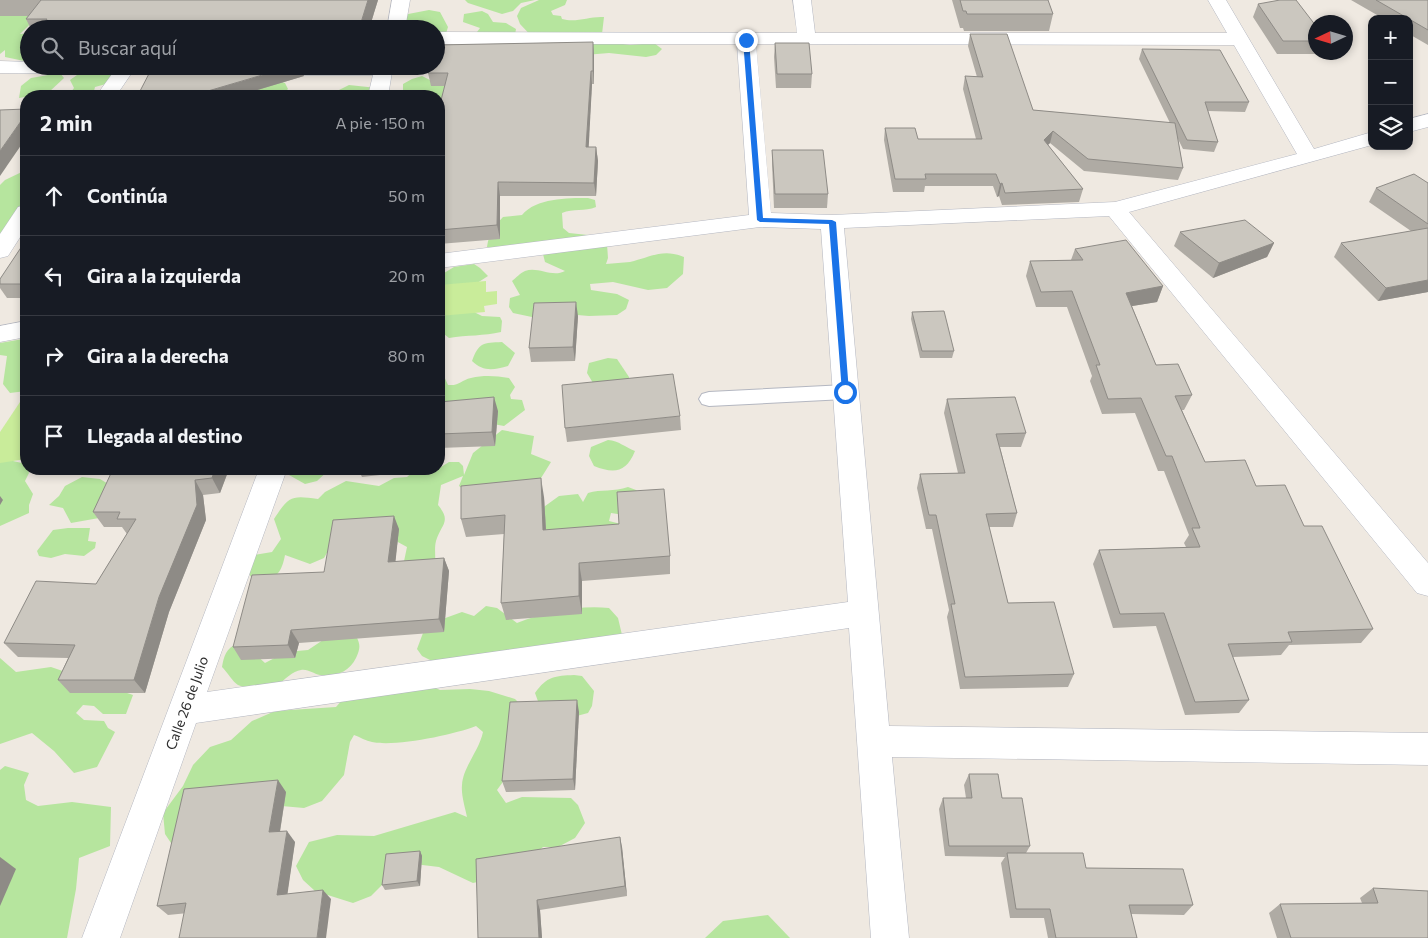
<!DOCTYPE html>
<html lang="es">
<meta charset="utf-8">
<style>
:root{--surface:#171b24;--page:#242831;--text:#f1f3f6;--muted:#9ea1a6;--line:#363941}
body{margin:0;font-family:Commissioner,sans-serif;background:var(--page);color:var(--text)}
.controls{position:absolute;right:15px;top:15px;display:grid;overflow:hidden;border-radius:10px;box-shadow:0 2px 8px #0003}
.controls button{width:45px;height:45px;display:grid;place-items:center;padding:0;border:0;border-bottom:1px solid var(--line);background:var(--surface);color:var(--text);font:25px sans-serif}
.compass{position:absolute;left:1308px;top:15px;width:45px;height:45px;border-radius:50%;background:var(--surface);box-shadow:0 2px 8px #0003;rotate:266deg}
.stop{position:absolute;width:15px;height:15px;margin:-11px;border:4px solid #1a73e8;border-radius:50%;background:#fff}
.stop.end{background:#1a73e8;border-color:#fff;box-shadow:0 1px 5px #0008}
.list{margin:0;padding:0;list-style:none}
h2{display:flex;justify-content:space-between;align-items:center;height:65px;margin:0;padding:0 20px;font-size:21px}
h2 small{font-size:16px;font-weight:400;color:var(--muted)}
.list li{display:grid;grid-template-columns:32px 1fr auto;gap:15px;align-items:center;box-sizing:border-box;height:80px;padding:0 20px;border-top:1px solid var(--line)}
.list b{display:block;font-size:19px;white-space:nowrap}
.list em{font-size:16px;font-style:normal;color:var(--muted)}
.icon{flex:none;width:28px;height:28px;fill:none;stroke:currentColor;stroke-width:2;stroke-linecap:round;stroke-linejoin:round}
.map{position:relative;flex:none;width:1428px;height:938px;overflow:hidden}
.search{position:absolute;background:var(--surface);box-shadow:0 2px 8px #0003;left:20px;top:20px;width:425px;height:55px;display:flex;align-items:center;gap:12px;box-sizing:border-box;padding:0 18px;border-radius:28px;color:var(--muted);font-size:19px}
.panel{position:absolute;background:var(--surface);box-shadow:0 2px 8px #0003;left:20px;top:90px;width:425px;height:385px;border-radius:20px}
.map>svg:first-child{display:block}
.green{fill:#b6e59e}
.pitch{fill:#c9ec9a}
.lines{fill:none;stroke-linecap:round;stroke-linejoin:round}
.service-casing{stroke:#b4b7c1;stroke-width:2}
.minor-casing{stroke:#b4b7c1;stroke-width:1}
.service{fill:#fff;fill-rule:evenodd}
.minor{fill:#fff;fill-rule:evenodd}
.wall{fill:#afaba4}
.shaded-wall{fill:#8e8b86}
.building{fill:#cbc7bf;stroke:#8e8b86}
.route{fill:#1a73e8}
.labels{text-anchor:middle;stroke-width:4.5;stroke-linejoin:round;paint-order:stroke}
.street-label{font-size:14px;fill:#2e2e2e;stroke:#fff}
</style>
<div class="map">
<svg width="1428" height="938" viewBox="0 0 1428 938">
<rect width="100%" height="100%" fill="#efe9e1"/>
<g class="green">
<path d="M55 0 20 34 29 33V62L5 57V50L0 54V9Z"/>
<path d="M465 0H535L521 3 513 11 502 14 468 3Z"/>
<path d="M539 0H567L565 5 551 11 553 15 561 16 562 19C577 23 589 16 604 17L602 34 537 42 520 24 517 16 521 8Z"/>
<path d="M429 10 440 12 448 27 445 37 436 42V29H398L403 15Z"/>
<path d="M482 11 488 14 493 22 506 23 516 29 515 35 483 38 477 32 480 28 463 22 464 14Z"/>
<path d="M609 42 630 45 654 43 662 49 656 55 646 57 609 53 585 55 570 46Z"/>
<path d="M90 72 101 75H112L106 84 95 87 94 91 100 92 98 96H68L74 88 70 80 77 75Z"/>
<path d="M60 73 64 78 48 93 19 98 21 86 31 78Z"/>
<path d="M422 76 430 80 450 83 439 113V96H403V84L412 79Z"/>
<path d="M279 81 285 83 288 89 281 96H242V90Z"/>
<path d="M349 85 377 88 385 96H331L333 93Z"/>
<path d="M26 170V215L13 229 0 233V185L5 180Z"/>
<path d="M588 198 595 200 596 207C585 212 573 208 562 213L563 228 569 233 588 235 607 244 608 258 606 264C614 263 622 263 630 262 651 257 663 248 684 257L683 274 667 288 648 290 613 282 590 284 591 290 617 294 629 300 626 309 617 315 589 316 566 314 546 320 513 313 509 307 510 298 520 295 512 281C516 278 520 273 525 271 538 266 552 278 565 271L545 262 541 246 494 250 487 247C489 233 494 227 503 217L522 215C536 198 567 198 588 198Z"/>
<path d="M474 264 480 268 488 276 471 287 439 288V273H444L454 267Z"/>
<path d="M464 307 482 316 500 317 502 321 501 332C484 336 467 335 449 338L439 330V316L449 310Z"/>
<path d="M23 339H26V391L10 393 3 384 7 356 0 355V343Z"/>
<path d="M502 342 515 353 508 366C494 370 483 372 472 361 479 342 483 343 502 342Z"/>
<path d="M608 358 617 359 629 377V387L593 383 587 373 589 363Z"/>
<path d="M439 365 448 385C460 386 461 380 471 378 484 375 496 376 509 378L515 387 510 395 511 399 522 400 525 410 504 426 439 414Z"/>
<path d="M502 430 534 436 531 454 551 462 533 491 477 499 459 486 463 476 441 485 438 505C452 522 441 524 436 541 434 549 436 558 435 566H403L407 547 385 535 332 544 324 558 310 564 285 555C281 577 272 583 251 577L246 569 254 555 272 552 281 539 274 519C289 496 291 495 318 499L325 492 346 481 379 486 394 478 407 477 416 469H422L430 474 449 462H459L463 466 464 475 473 453Z"/>
<path d="M608 440C619 441 625 447 635 451 626 473 614 474 594 466L589 456 591 447Z"/>
<path d="M0 458 26 464 29 473 25 481 33 494 29 505V513L0 526Z"/>
<path d="M290 469H330L317 481 305 484 289 475Z"/>
<path d="M82 477 100 479 110 485 99 518 71 523 63 508 49 505 59 496 65 486Z"/>
<path d="M628 487 636 490 642 495 637 517 611 513 609 521 629 526 560 550 540 524 541 509 559 496 578 494 583 502 588 493C601 489 614 492 628 487Z"/>
<path d="M68 528H90L88 541 96 542 95 548 84 556 65 554 51 558 39 556 37 551 53 530Z"/>
<path d="M486 606 497 608 517 623C546 612 578 605 609 608L618 618 623 639 436 663 422 656 417 649 426 625 462 612 474 616Z"/>
<path d="M356 636C361 645 360 649 356 658 349 672 336 677 320 675 313 674 309 669 301 670 293 671 284 680 278 685 264 681 252 692 238 685 233 682 227 672 222 667 224 656 226 648 237 644L254 653 265 663 286 652 308 650 326 638Z"/>
<path d="M0 658 16 672 51 667 133 695 126 714H103L94 706 83 705 76 713 84 720 104 721 108 728 115 732 97 767 74 773 54 751 32 733 0 744Z"/>
<path d="M403 673 440 690 470 689 489 691 515 699 519 703 505 779 497 790 506 803 522 797 571 798 578 805 585 823 575 838 558 847H543L512 874 473 883 439 867 414 864 392 875 371 896 353 903 315 891 303 880 296 866 309 842 337 835 374 836 455 812 467 817C465 807 461 795 462 785 463 767 479 751 483 732L476 726C453 735 395 747 372 742 366 741 360 737 354 735L350 742 344 775 322 801 304 808 259 804 173 846 165 834 163 813 183 786 193 765 210 747 231 740 252 721 275 711 336 707 357 683Z"/>
<path d="M574 675 582 676 594 691 592 706 588 713 569 718 539 704 535 693C547 676 555 676 574 675Z"/>
<path d="M5 766 29 773 24 785 26 800 38 806 72 802 111 807 110 846 79 858 76 889 67 938H0V770Z"/>
<path d="M768 915 790 938H705L723 921Z"/>
</g>
<g class="pitch">
<path d="M486 281V292L497 291V304L484 306 485 312 439 316V285Z"/>
<path d="M26 393V459L0 463V432Z"/>
</g>
<g class="lines">
<defs>
<path id="service" d="M845 385 852 387 855 392 852 397 845 399 709 406 702 404 699 399 702 394 709 392Z"/>
<g id="minor">
<path d="M392 0H410L405 29H387Z"/>
<path d="M793 0H811L815 33H1227L1208 0H1226L1314 149 1372 132V145L1129 212 1428 563V596L1417 593 1109 216 844 228 889 726 1428 733V765L892 757 909 938H871L849 628 196 723 120 938H82L259 469H287L207 692 848 602 821 229 760 227 439 268V254L749 215 737 44H436V32L797 33ZM756 44 1234 45 1297 154 1115 202 832 215 771 213Z"/>
<path d="M0 61 29 62V66H196L198 69 195 73 188 75 131 74 116 96H96L112 74 0 73Z"/>
<path d="M256 66H393L388 96H368L373 75H264L257 73 254 69Z"/>
<path d="M1428 114V127L1409 132V119Z"/>
<path d="M26 205V228L8 256 0 258V234L18 207Z"/>
<path d="M26 321V337L0 342V326Z"/>
</g>
</defs>
<use href="#service" class="service-casing"/>
<use href="#minor" class="minor-casing"/>
<use href="#service" class="service"/>
<use href="#minor" class="minor"/>
</g>
<g class="wall">
<path d="M0 0H378L369 29H31L26 19 28 16H0Z"/>
<path d="M952 0H1048L1053 14 1049 31H964L963 28H960Z"/>
<path d="M1351 0H1428V45L1409 34V19H1384Z"/>
<path d="M1258 4 1316 41V52H1322L1321 54H1277L1253 17Z"/>
<path d="M970 34 1033 110 1170 123 1139 59 1142 49 1249 102 1245 112 1208 111 1218 142 1214 152 1183 149 1178 139 1183 168 1178 180 1084 171 1050 143 1048 145 1083 189 1079 202 1002 205 999 196 997 197 993 186H925L924 192H893L884 140 885 128 918 139H976L963 89 965 76 977 77 968 46Z"/>
<path d="M775 43 812 74 811 88H776L774 57Z"/>
<path d="M594 55V84H592L588 147H596L598 161 596 196H500V239L439 244V108L445 86H431L428 73Z"/>
<path d="M304 76 237 96H140L139 93Z"/>
<path d="M772 150 828 194 827 208H774L772 164Z"/>
<path d="M1428 183V292L1378 301 1334 257 1341 243 1411 231 1369 202 1376 188Z"/>
<path d="M1180 232 1274 243 1267 257 1213 278 1174 246Z"/>
<path d="M26 246V298H7L0 288V279Z"/>
<path d="M1075 249 1163 286 1157 302 1132 306 1156 365 1192 395 1184 410H1182L1205 462 1256 486 1304 526 1373 629 1361 643 1289 645 1281 655 1233 657 1249 700 1239 713 1185 715 1156 626 1113 628 1093 564 1099 550 1186 547 1184 543 1189 535 1164 471H1158L1135 413 1102 414 1090 381 1092 376 1067 307H1036L1026 276 1030 261 1071 260Z"/>
<path d="M912 312 954 351 952 358H920L911 319Z"/>
<path d="M578 316 575 361 531 362 529 348Z"/>
<path d="M947 399 1026 433 1021 447H1000L1017 513 1013 527H989L1008 603 1074 674 1068 687 960 689 947 617 949 610 932 529H926L917 488 920 474 958 473 944 413Z"/>
<path d="M439 402 498 411 495 446 439 448Z"/>
<path d="M680 416 681 430 567 442 565 428Z"/>
<path d="M229 469 220 493 203 495 206 520 169 612 145 693H70L58 680 68 658 18 657 4 643 96 584 127 534 122 527H104L93 512Z"/>
<path d="M358 469H434L362 477Z"/>
<path d="M544 497 546 530 670 556V574L582 581V614L506 620 501 603 504 534 466 537 461 519Z"/>
<path d="M399 529 395 562 444 558 449 571 444 632 299 643 295 658 241 660 233 647 324 572Z"/>
<path d="M579 712 575 790 506 792 502 781Z"/>
<path d="M969 774 1002 798 1030 846 1026 853 1086 868 1193 905 1184 915 1131 914 1137 938H1048L1044 918H1010L1001 863 1005 857 945 856 939 809 943 798H966L964 785Z"/>
<path d="M286 792 280 832 295 842 287 894 331 899 168 915 157 906Z"/>
<path d="M622 847 627 896 540 910 542 938H478L476 859Z"/>
<path d="M420 851 422 856 420 886 385 890 382 885Z"/>
<path d="M1373 888 1428 938H1277L1269 913 1280 904 1362 903 1360 898Z"/>
</g>
<g class="shaded-wall">
<path d="M368 0H378L369 29H359Z"/>
<path d="M593 42 594 55V84L593 71Z"/>
<path d="M293 66H301L304 76 237 96H191Z"/>
<path d="M591 71 592 84 588 161 586 147Z"/>
<path d="M26 114V138L0 176V151Z"/>
<path d="M1053 131 1050 143 1040 152 1044 140Z"/>
<path d="M596 147 598 161 596 196 594 183Z"/>
<path d="M498 182 500 196V239L497 225Z"/>
<path d="M1002 183 999 196 997 197 1000 184Z"/>
<path d="M1274 243 1267 257 1213 278 1219 263Z"/>
<path d="M1428 280V292L1378 301 1386 288Z"/>
<path d="M1163 286 1157 302 1120 308 1126 293Z"/>
<path d="M576 302 578 316 575 361 573 347Z"/>
<path d="M494 397 498 411 495 446 492 432Z"/>
<path d="M215 469H229L220 493 212 478Z"/>
<path d="M541 478 544 497 547 548 543 530Z"/>
<path d="M195 480 203 495 206 520 169 612 145 693 134 680Z"/>
<path d="M0 496 3 500 0 505Z"/>
<path d="M394 516 399 529 394 575 388 562Z"/>
<path d="M444 558 449 571 444 632 439 619Z"/>
<path d="M579 563 582 581V614L579 596Z"/>
<path d="M291 630 299 643 295 658 288 645Z"/>
<path d="M577 700 579 712 575 790 573 779Z"/>
<path d="M278 780 286 792 278 843 269 832Z"/>
<path d="M287 831 295 842 286 904 277 895Z"/>
<path d="M620 837 622 847 627 896 625 886Z"/>
<path d="M420 851 422 856 420 886 417 881Z"/>
<path d="M0 857 16 869 0 906Z"/>
<path d="M323 890 331 899 326 938H317Z"/>
<path d="M537 900 540 910 542 938H539Z"/>
</g>
<g class="building">
<path d="M41 0H368L359 29H78L81 25H43L47 19H26Z"/>
<path d="M960 0H1048L1053 14H967L966 11H963Z"/>
<path d="M1280 0H1296L1316 26V41H1283L1258 4Z"/>
<path d="M1376 0H1428V30L1409 19Z"/>
<path d="M970 34H1007L1033 110 1175 123 1183 168 1088 159 1053 131 1044 140 1083 189 1005 193 1002 183 1000 184 996 174H925L926 179H895L885 128H915L918 139H982L965 76 983 77Z"/>
<path d="M593 42V71H591L586 147H596L594 183 498 182 497 225 439 230V108L448 73H428L430 66H436V45Z"/>
<path d="M775 43H809L812 74H777Z"/>
<path d="M1142 49 1220 50 1249 102H1205L1218 142 1187 140Z"/>
<path d="M153 66H293L191 96H175L178 91 139 93Z"/>
<path d="M26 109V114L0 151V110Z"/>
<path d="M772 150H823L828 194H775Z"/>
<path d="M1414 174 1428 183V224L1376 188Z"/>
<path d="M1245 220 1274 243 1219 263 1180 232Z"/>
<path d="M1428 228V280L1386 288 1341 243Z"/>
<path d="M1126 240 1163 286 1126 293 1156 365 1178 364 1192 395 1175 396 1205 462 1245 460 1256 486 1285 485 1304 526H1322L1373 629 1288 632 1292 642 1228 644 1249 700 1195 702 1164 613 1120 614 1099 550 1200 547 1192 528H1200L1172 456H1166L1141 398 1108 399 1096 365H1100L1072 291 1041 292 1030 261 1083 260 1075 249Z"/>
<path d="M22 246H26V284H0V279Z"/>
<path d="M576 302 573 347 529 348 534 303Z"/>
<path d="M944 311 954 351H922L912 312Z"/>
<path d="M673 374 680 416 565 428 562 385Z"/>
<path d="M494 397 492 432 439 434V402Z"/>
<path d="M1015 397 1026 433 996 434 1017 513 986 514 1008 603 1054 602 1074 674 965 677 951 604H955L936 515H929L920 474 965 473 947 399Z"/>
<path d="M113 469H215L212 478 195 480 197 505 159 597 134 680H58L75 645 4 643 36 581 96 584 136 519H117L120 512H93Z"/>
<path d="M541 478 543 530 619 524 617 492 664 489 670 556 579 563V596L501 603 505 515 461 519V486Z"/>
<path d="M394 516 388 562 444 558 439 619 291 630 288 645 233 647 252 575 324 572 333 520Z"/>
<path d="M577 700 573 779 502 781 510 702Z"/>
<path d="M969 774H998L1002 798H1022L1030 846H949L943 798H972Z"/>
<path d="M278 780 269 832 287 831 277 895 323 890 317 938H179L186 903 157 906 184 789Z"/>
<path d="M620 837 625 886 537 900 539 938H478L476 859Z"/>
<path d="M420 851 417 881 382 885 386 854Z"/>
<path d="M1007 853H1083L1086 868 1183 869 1193 905H1129L1137 938H1056L1050 909H1016Z"/>
<path d="M1373 888 1428 891V938H1291L1280 904 1378 903Z"/>
</g>
<path class="route" d="M746 38 749 40 763 218 832 220 836 222 849 392 845 395 842 392 829 224 760 222 757 220 743 40Z"/>
<g class="labels">
<g class="street-label">
<text transform="translate(187 703) rotate(-70)" y="5">Calle 26 de Julio</text>
</g>
</g>
</svg>
<div class="controls">
<button>+</button>
<button>−</button>
<button><svg class="icon" aria-label="layers" viewBox="0 0 24 24"><path d="M12 4l9 5-9 5-9-5zM3 14l9 5 9-5"/></svg></button>
</div>
<svg class="compass" viewBox="-18 -18 36 36"><path d="M0-13l5 13h-10z" fill="#e53935"/><path d="M0 13l5-13h-10z" fill="#9ea1a6"/></svg>
<div class="stop" style="left:845px;top:392px"></div>
<div class="stop end" style="left:746px;top:40px"></div>
<div class="search"><svg class="icon" aria-label="search" viewBox="0 0 24 24"><circle cx="10" cy="10" r="6"/><path d="M15 15l6 6"/></svg>Buscar aquí</div>
<section class="panel">
<h2>2 min<small>A pie · 150 m</small></h2>
<ul class="list">
<li><svg class="icon" aria-label="ahead" viewBox="0 0 24 24"><path d="M12 20V5M6 11l6-6 6 6"/></svg><div><b>Continúa</b></div><em>50 m</em></li>
<li><svg class="icon" aria-label="left" viewBox="0 0 24 24"><path d="M17 20v-9H6M10 6l-5 5 5 5"/></svg><div><b>Gira a la izquierda</b></div><em>20 m</em></li>
<li><svg class="icon" aria-label="right" viewBox="0 0 24 24"><path d="M7 20v-9h11M14 6l5 5-5 5"/></svg><div><b>Gira a la derecha</b></div><em>80 m</em></li>
<li><svg class="icon" aria-label="arrive" viewBox="0 0 24 24"><path d="M6 21V4h12l-3 4 3 4H6"/></svg><div><b>Llegada al destino</b></div></li>
</ul>
</section>
</div>
